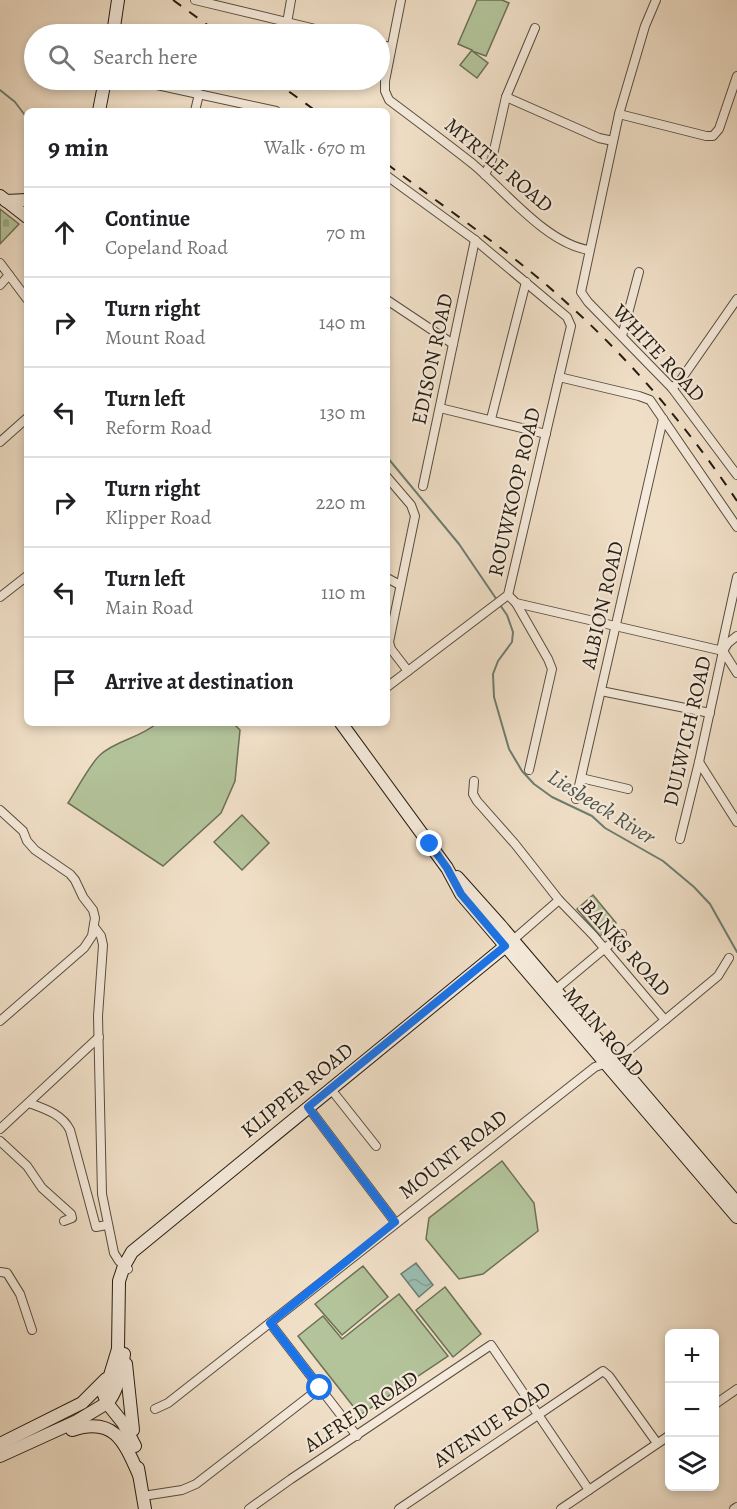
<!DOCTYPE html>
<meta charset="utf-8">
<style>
:root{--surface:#fff;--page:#f6f6f6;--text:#202124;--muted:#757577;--line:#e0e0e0}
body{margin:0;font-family:Alegreya,serif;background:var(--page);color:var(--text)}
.controls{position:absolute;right:18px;bottom:18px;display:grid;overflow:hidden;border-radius:9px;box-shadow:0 3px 9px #0003}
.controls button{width:54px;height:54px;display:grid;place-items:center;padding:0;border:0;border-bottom:2px solid var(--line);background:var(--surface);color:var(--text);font:30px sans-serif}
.stop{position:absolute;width:18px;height:18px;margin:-14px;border:4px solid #1a73e8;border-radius:50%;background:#fff}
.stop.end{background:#1a73e8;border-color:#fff;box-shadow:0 2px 6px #0008}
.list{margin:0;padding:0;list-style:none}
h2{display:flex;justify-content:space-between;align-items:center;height:78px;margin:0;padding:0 24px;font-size:26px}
h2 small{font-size:20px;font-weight:400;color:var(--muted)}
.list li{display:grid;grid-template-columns:39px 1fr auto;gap:18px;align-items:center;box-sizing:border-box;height:90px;padding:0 24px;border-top:2px solid var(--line)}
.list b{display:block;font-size:22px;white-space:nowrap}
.list p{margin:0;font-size:20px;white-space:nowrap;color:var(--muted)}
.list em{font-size:20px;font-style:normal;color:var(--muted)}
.icon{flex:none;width:33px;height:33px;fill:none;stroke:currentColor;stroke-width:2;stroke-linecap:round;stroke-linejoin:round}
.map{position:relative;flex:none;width:737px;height:1509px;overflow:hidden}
.search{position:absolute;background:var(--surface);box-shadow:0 3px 9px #0003;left:24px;top:24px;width:366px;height:66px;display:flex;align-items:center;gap:15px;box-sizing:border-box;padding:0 21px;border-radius:33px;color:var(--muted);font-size:22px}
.panel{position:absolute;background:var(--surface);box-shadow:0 3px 9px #0003;left:24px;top:108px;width:366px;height:618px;border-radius:9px}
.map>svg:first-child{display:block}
.cemetery{fill:url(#cemetery-stones);stroke:#6c7056;stroke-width:1.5}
.garden{fill:#b3c39a;stroke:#6c7056;stroke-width:1.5}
.water{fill:url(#water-waves);stroke:#6b7d71;stroke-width:1.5}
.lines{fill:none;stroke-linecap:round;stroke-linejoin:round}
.stream{stroke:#6b7d71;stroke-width:2}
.street-casing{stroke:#574d3f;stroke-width:10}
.secondary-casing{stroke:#241c12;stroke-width:14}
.street{stroke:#f5eadb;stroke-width:8}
.secondary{stroke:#f5eadb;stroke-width:12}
.rail{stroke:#241c12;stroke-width:2;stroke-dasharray:10 10;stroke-linecap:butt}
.route{stroke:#1a73e8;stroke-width:8}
.labels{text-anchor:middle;stroke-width:4.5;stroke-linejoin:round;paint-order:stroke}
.street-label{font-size:21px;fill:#241c12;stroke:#f5eadb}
.water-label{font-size:22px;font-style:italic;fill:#4e544a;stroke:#f5eadb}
</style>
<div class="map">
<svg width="737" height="1509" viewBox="0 0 737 1509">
<defs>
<pattern id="cemetery-stones" width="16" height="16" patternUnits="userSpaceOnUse" patternTransform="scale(1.5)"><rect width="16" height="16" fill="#b3c39a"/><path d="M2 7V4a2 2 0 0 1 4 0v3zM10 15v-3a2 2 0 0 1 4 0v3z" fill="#9aa784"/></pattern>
<pattern id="water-waves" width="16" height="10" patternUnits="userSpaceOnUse" patternTransform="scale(1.5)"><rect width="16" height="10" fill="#9bbdb1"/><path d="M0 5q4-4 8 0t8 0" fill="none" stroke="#85a297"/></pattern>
</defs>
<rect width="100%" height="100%" fill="#f0dfc7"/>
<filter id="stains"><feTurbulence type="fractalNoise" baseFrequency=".00333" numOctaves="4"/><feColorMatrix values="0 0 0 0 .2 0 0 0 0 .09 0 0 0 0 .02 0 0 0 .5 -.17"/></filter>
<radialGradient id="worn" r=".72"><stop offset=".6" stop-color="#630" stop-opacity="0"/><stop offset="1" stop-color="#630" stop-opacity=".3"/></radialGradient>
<path class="cemetery" d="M0 209 19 224 0 244Z"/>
<g class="garden">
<path d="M477 0H502L509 3 486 56 472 51 488 63 477 78 460 65 472 50 458 44Z"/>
<path d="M157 723H233L240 730 235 781 221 813 163 866 68 803C76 791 90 764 100 755 116 740 141 738 157 723Z"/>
<path d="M242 815 269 843 242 870 214 842Z"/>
<path d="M593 895 616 923 600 936 577 909Z"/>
<path d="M502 1161 534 1203 538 1231 483 1274 459 1279 426 1239 429 1218Z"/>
<path d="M363 1266 388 1297 342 1335 315 1304Z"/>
<path d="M445 1287 481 1334 453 1357 416 1310Z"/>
<path d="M399 1294 448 1356 360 1415 298 1336 323 1316 342 1339Z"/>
</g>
<path class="water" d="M416 1263 433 1285 419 1297 401 1274Z"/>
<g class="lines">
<g class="stream">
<path d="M0 90 15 102 27 118"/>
<path d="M387 457 459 544 497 600"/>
<path d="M500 605 507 615 513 632 512 642 498 661 493 674 494 697 509 749 522 771 534 784 552 797 592 816 605 828 663 861 694 887 710 904 737 952"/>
</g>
<defs>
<g id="street">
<path d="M195 0 336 34"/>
<path d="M401 0 385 81V91L389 100C417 121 445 142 473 164 505 191 547 244 589 250"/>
<path d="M656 0 645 26 619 114 581 292 588 302 672 388 737 475"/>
<path d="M287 23 291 0"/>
<path d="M380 45 391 47"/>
<path d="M134 80 276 111"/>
<path d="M506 97 599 138 613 141"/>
<path d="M195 111 199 94"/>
<path d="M619 114 706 136H713L719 129 737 76"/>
<path d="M485 175 492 159 506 97 535 28"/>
<path d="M387 176 475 240 567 317 571 326 508 595 387 687"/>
<path d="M0 263 27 299"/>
<path d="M0 285 9 275"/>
<path d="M387 300 453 344"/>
<path d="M622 336 639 272"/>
<path d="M559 377 639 396 650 400 737 527"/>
<path d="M672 388 680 381 737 299"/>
<path d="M440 408 546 434"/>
<path d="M491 419 526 282"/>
<path d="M0 442 27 418"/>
<path d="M387 477 411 505 415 516 389 642 391 649 408 671"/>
<path d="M423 486 475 240"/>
<path d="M387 578 400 585"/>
<path d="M508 595 516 603 723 651 737 673"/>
<path d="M0 597 27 576"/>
<path d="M516 603 548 659 552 669 529 770"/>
<path d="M721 650 737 577"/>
<path d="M601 691 710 713"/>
<path d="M699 762 737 822"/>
<path d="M581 778 628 789"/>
<path d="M474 781 473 794 477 801 515 844 559 900 593 935 665 1020"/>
<path d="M576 799 663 419"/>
<path d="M0 810 23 831 27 841 35 850 70 874 75 880 83 897 93 910 95 918 92 936 84 948 0 1021"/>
<path d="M680 839 699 762 723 651 728 643 737 636"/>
<path d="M95 928 101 936 103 945 98 1016 102 1194 114 1253 119 1261 128 1269"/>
<path d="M513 940 559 900"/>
<path d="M555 990 622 934"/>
<path d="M330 1088 376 1146"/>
<path d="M29 1103C45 1109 62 1114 70 1130L96 1227 107 1225"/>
<path d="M308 1107 395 1222"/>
<path d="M0 1129 99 1037"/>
<path d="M0 1141 27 1166 42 1188 71 1214 72 1218 64 1221"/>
<path d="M0 1272 7 1273 20 1294 32 1330"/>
<path d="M270 1323 357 1436"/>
<path d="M714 1405 737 1389"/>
<path d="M155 1409 168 1403 595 1067 615 1060 623 1055 718 976 729 958"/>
<path d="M143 1496 182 1490 196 1484 320 1388"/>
<path d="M249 1509 291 1479 491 1345 589 1490"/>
<path d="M399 1509 603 1371 609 1376 657 1443"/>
<path d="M561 1509 670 1435"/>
<path d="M734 1509 737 1507"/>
</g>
<g id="secondary">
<path d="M113 34 118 0"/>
<path d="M99 111 105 80"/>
<path d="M0 196 27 217"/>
<path d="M6 201 27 200"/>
<path d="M341 723 447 868 461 894 737 1217"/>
<path d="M457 877 500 925 737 1203"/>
<path d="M126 1364 133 1430"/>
<path d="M72 1430C114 1416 124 1441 139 1475"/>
<path d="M0 1444 82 1403 106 1379"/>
<path d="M135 1446 123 1423 107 1403 104 1395 118 1349 119 1281 124 1266 132 1252 513 940"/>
<path d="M0 1456 77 1421 107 1403C118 1392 122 1369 124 1354"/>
<path d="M138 1468 145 1509"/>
</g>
</defs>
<use href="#street" class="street-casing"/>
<use href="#secondary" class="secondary-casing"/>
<use href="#street" class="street"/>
<use href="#secondary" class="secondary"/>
<g class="rail">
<path d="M173 0 220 34"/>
<path d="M273 80 316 111"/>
<path d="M387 164C437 202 489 237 537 277 614 341 681 417 737 501"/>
</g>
</g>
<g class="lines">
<path class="route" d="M320 1388 270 1323 395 1222 308 1107 505 946 461 894 447 868 430 844"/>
</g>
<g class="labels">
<g class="street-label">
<text transform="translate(499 165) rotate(40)" y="7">MYRTLE ROAD</text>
<text transform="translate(659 353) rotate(47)" y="7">WHITE ROAD</text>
<text transform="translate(432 359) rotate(-78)" y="7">EDISON ROAD</text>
<text transform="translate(514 492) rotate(-77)" y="7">ROUWKOOP ROAD</text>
<text transform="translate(602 605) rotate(-77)" y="7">ALBION ROAD</text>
<text transform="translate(687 731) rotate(-77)" y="7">DULWICH ROAD</text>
<text transform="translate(626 948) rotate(48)" y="7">BANKS ROAD</text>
<text transform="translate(604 1032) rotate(49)" y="7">MAIN ROAD</text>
<text transform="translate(297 1090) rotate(-39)" y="7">KLIPPER ROAD</text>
<text transform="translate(453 1154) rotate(-38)" y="7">MOUNT ROAD</text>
<text transform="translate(361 1411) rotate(-33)" y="7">ALFRED ROAD</text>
<text transform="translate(492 1424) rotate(-34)" y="7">AVENUE ROAD</text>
</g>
<g class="water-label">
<text transform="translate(602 806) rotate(32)" y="8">Liesbeeck River</text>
</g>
</g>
<rect width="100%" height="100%" filter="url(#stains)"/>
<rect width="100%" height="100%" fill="url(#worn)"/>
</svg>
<div class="controls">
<button>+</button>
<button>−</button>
<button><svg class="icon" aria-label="layers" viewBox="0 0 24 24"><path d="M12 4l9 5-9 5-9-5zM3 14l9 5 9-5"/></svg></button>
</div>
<div class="stop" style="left:320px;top:1388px"></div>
<div class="stop end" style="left:430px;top:844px"></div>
<div class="search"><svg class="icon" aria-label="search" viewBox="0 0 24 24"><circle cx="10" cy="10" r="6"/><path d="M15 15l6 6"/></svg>Search here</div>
<section class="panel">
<h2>9 min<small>Walk · 670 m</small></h2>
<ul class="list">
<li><svg class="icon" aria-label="ahead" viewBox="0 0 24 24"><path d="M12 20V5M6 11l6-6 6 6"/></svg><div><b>Continue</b><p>Copeland Road</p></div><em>70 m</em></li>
<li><svg class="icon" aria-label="right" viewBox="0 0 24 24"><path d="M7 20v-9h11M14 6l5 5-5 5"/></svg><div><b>Turn right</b><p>Mount Road</p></div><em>140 m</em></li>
<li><svg class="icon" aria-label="left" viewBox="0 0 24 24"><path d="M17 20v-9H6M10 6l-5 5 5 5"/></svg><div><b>Turn left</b><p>Reform Road</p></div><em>130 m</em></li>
<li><svg class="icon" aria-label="right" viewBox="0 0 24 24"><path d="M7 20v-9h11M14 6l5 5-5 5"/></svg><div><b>Turn right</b><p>Klipper Road</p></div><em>220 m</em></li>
<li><svg class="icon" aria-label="left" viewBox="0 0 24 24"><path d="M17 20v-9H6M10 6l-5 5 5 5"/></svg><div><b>Turn left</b><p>Main Road</p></div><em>110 m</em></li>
<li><svg class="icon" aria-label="arrive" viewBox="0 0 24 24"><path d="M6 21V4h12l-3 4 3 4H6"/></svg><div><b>Arrive at destination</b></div></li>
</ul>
</section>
</div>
